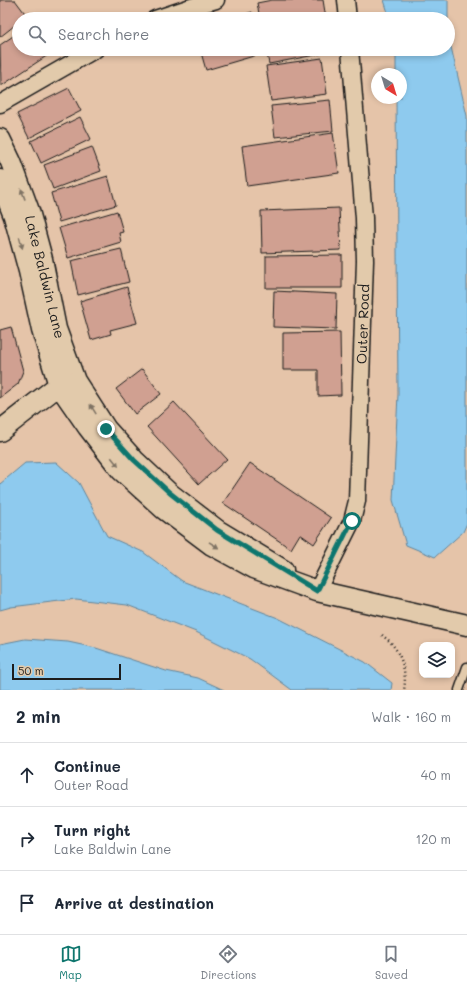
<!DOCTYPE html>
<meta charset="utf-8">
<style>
:root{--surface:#fff;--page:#f6f6f7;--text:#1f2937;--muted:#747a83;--line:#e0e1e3;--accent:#0f766e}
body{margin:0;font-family:Mali,sans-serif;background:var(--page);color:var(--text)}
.controls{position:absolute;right:12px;bottom:12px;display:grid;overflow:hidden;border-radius:8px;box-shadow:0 2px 6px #0003}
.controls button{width:36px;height:36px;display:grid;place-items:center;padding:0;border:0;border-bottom:1px solid var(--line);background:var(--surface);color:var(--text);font:20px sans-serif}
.compass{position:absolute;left:371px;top:68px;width:36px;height:36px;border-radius:50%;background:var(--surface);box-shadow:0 2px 6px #0003;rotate:142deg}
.scale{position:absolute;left:12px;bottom:10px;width:109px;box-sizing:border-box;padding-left:4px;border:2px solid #1c1c1c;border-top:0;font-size:11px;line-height:14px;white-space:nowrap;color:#1c1c1c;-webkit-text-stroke:3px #e2caab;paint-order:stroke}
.stop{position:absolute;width:12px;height:12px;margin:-9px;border:3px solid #0f766e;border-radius:50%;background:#fff}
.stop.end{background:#0f766e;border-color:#fff;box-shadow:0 1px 4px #0008}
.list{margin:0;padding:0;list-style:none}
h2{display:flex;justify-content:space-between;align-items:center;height:52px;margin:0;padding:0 16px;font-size:17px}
h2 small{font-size:13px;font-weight:400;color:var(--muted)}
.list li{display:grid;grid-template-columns:26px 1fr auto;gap:12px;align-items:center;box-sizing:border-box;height:64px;padding:0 16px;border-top:1px solid var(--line)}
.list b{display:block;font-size:15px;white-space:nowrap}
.list p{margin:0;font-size:13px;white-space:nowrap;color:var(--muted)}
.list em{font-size:13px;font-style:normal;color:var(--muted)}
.icon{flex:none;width:22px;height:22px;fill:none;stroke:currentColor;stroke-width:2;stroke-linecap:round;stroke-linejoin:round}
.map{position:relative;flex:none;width:467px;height:690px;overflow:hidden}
.search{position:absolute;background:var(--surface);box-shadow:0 2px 6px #0003;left:12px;right:12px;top:12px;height:44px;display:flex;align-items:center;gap:10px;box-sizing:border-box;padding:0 14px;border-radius:22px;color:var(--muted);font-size:15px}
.sheet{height:244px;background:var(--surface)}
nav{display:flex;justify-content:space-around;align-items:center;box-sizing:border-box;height:56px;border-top:1px solid var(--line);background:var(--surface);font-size:11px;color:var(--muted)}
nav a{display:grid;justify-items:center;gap:2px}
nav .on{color:var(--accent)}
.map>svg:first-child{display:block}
.water{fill:#8ecaee;stroke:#60849a}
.building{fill:#d0a091;stroke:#1c1c1c}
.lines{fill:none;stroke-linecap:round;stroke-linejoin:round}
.service-casing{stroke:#1c1c1c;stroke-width:11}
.minor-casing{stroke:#1c1c1c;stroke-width:19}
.tertiary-casing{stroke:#1c1c1c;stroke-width:23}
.path{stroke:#1c1c1c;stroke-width:2.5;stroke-dasharray:1 3;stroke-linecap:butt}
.service{stroke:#e2caab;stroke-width:8}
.minor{stroke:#e2caab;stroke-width:16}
.tertiary{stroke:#e2caab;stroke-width:20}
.oneway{fill:#7f7364}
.route{stroke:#0f766e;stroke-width:5}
.labels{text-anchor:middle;stroke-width:3;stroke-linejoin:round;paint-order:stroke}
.street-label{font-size:14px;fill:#1c1c1c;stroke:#e2caab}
</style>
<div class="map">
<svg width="467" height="690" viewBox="0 0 467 690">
<rect width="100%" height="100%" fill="#e5c4a9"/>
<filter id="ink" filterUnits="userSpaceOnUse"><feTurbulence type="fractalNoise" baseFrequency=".025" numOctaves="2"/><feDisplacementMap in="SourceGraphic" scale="8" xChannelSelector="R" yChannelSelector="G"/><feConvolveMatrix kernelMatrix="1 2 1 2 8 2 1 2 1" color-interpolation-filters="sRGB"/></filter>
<g filter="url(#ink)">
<g class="water">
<path d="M384 0H448V19H390Z"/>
<path d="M448 34 467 116V523L463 532 435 557 406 545 393 500 398 394 396 98H401V74H396V49H448Z"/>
<path d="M56 462 79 483 107 536 143 552 182 581 278 618 365 662 392 683 391 690H292L250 659 196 632 127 605 76 599 11 607 0 610V484L25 463Z"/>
<path d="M25 639 68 642 96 648 166 671 198 678 224 690H0V644Z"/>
</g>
<g class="building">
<path d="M0 0H15L27 16 23 19H19V22L0 37Z"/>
<path d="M272 0H323L326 19H260L257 3Z"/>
<path d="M252 12 254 19H228Z"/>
<path d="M19 32V49H48L51 53 1 86 0 45Z"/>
<path d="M200 49H262L264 53 206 70Z"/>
<path d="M266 49H325V53L269 64Z"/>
<path d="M322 58 327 94 271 101 266 66Z"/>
<path d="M69 88 81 111 29 138 17 114Z"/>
<path d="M330 100 333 131 275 137 271 106Z"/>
<path d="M80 117 91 139 41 163 31 141Z"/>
<path d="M333 133 339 173 247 186 242 146Z"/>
<path d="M92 147 101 171 53 189 44 165Z"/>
<path d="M108 176 116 205 59 222 51 193Z"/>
<path d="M339 208 341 250 262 253 261 211Z"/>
<path d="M117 211 123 232 119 233 121 242 68 258 59 228Z"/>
<path d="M121 249 129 282 78 295 71 261Z"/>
<path d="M342 255V288H266V256Z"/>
<path d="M127 287 137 323 110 330 111 334 91 340 80 301Z"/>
<path d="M274 291 337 294 336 329 273 327Z"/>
<path d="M11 327 23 371 18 384 0 398V330Z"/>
<path d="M340 332 341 395 318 396V370H283V333Z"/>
<path d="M142 369 161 394 135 414 116 389Z"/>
<path d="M174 402 227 459 199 484 147 427Z"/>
<path d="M250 463 331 518 314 544 300 534 291 549 223 503Z"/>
</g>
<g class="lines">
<defs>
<path id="service" d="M459 690 467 667"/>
<g id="minor">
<path d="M346 0 348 19"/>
<path d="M155 19 188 8 216 0"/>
<path d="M0 104 96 49"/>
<path d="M317 591 352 521 357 501 365 261 364 218 350 49"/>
</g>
<g id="tertiary">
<path d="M0 139 11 162 29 211 42 259 56 329 75 381 106 429 134 460 169 493 217 530 283 570"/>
<path d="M0 180 14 216 29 271 42 330 59 385 88 427 121 470 164 509 212 545 254 568 317 591 467 625"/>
<path d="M0 431 59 385 71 382"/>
</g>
</defs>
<use href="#service" class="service-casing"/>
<use href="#minor" class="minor-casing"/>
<use href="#tertiary" class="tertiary-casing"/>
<path class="path" d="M382 635C385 638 389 640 392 644 402 656 407 674 404 690"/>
<use href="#service" class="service"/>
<use href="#minor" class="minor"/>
<use href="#tertiary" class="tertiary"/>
</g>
<defs><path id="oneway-solid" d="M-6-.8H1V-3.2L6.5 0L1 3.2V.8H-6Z"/></defs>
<g class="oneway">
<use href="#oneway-solid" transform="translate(23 194) rotate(-110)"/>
<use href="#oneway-solid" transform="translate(21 243) rotate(75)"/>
<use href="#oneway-solid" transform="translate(93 409) rotate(-122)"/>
<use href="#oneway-solid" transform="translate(115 462) rotate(52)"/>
<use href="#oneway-solid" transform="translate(214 545) rotate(32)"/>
</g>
</g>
<g class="lines" filter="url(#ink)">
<path class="route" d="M106 429 134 460 170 493 217 530 317 591 352 521"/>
</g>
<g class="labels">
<g class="street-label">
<text transform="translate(45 277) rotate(76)" y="5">Lake Baldwin Lane</text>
<text transform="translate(363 324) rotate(-88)" y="5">Outer Road</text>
</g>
</g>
</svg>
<div class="controls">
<button><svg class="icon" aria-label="layers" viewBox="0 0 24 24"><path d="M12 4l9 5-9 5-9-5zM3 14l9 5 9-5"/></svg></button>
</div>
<svg class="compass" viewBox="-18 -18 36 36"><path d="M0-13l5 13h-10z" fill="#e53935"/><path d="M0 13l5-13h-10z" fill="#747a83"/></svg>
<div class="scale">50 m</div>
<div class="stop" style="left:352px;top:521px"></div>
<div class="stop end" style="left:106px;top:429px"></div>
<div class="search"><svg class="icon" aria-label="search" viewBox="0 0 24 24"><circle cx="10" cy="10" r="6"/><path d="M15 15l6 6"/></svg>Search here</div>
</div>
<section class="sheet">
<h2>2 min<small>Walk · 160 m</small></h2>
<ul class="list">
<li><svg class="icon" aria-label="ahead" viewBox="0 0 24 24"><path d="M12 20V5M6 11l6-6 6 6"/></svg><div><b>Continue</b><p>Outer Road</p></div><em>40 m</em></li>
<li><svg class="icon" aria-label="right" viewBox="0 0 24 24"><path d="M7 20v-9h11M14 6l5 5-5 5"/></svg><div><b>Turn right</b><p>Lake Baldwin Lane</p></div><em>120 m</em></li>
<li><svg class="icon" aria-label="arrive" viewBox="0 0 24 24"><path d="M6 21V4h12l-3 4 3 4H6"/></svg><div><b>Arrive at destination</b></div></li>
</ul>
</section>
<nav>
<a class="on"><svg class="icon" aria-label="map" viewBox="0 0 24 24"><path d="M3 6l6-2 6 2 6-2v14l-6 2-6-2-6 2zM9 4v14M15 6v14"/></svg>Map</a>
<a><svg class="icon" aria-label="directions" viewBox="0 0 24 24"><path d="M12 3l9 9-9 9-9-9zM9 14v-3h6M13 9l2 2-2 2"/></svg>Directions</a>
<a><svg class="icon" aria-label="saved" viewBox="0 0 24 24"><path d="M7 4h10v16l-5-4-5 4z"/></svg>Saved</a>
</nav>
